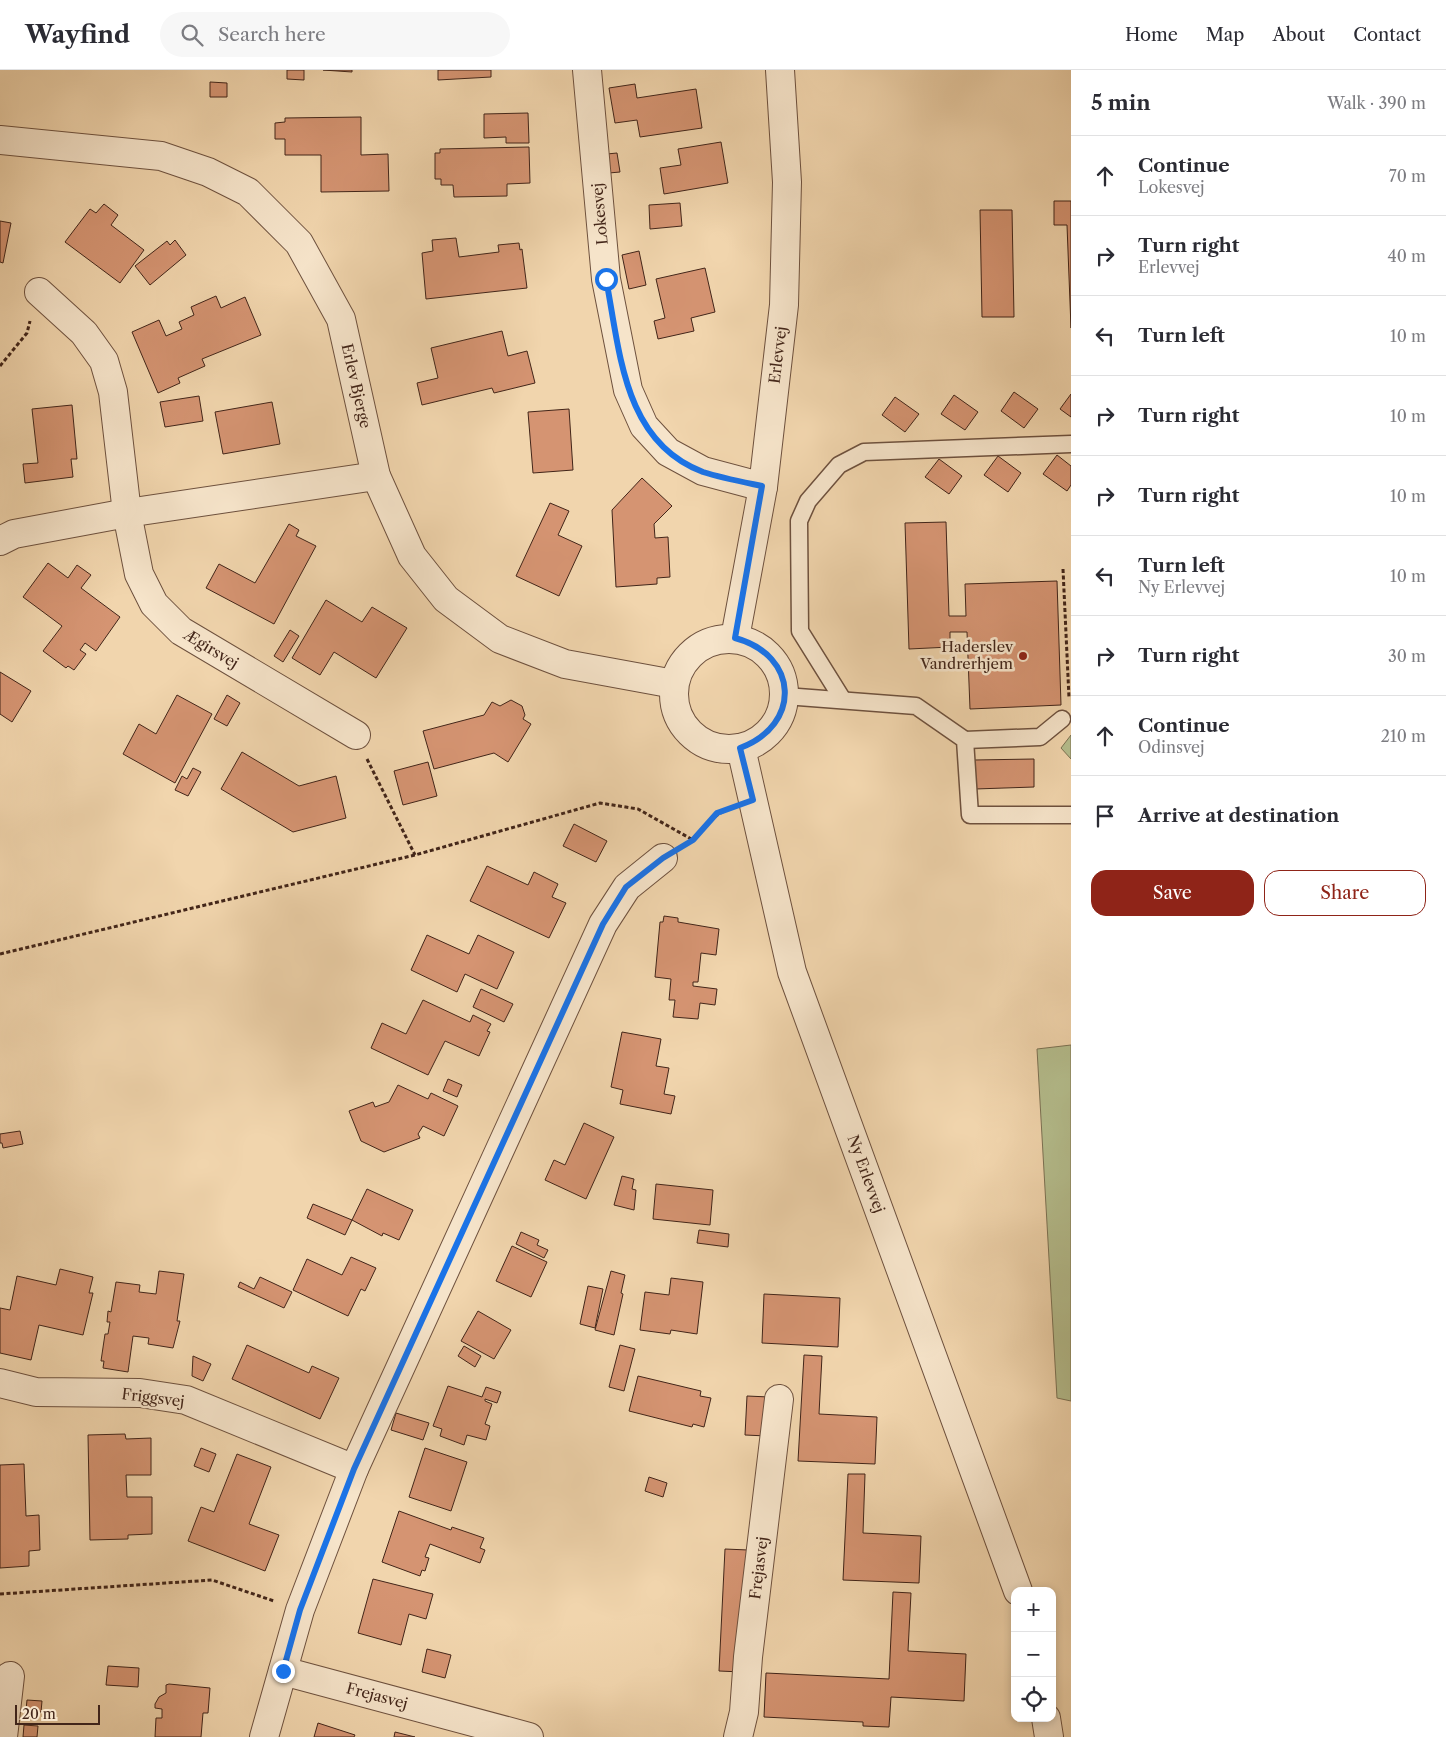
<!DOCTYPE html>
<meta charset="utf-8">
<style>
:root{--surface:#fff;--page:#f7f7f7;--text:#2b2b33;--muted:#7c7c81;--line:#e1e1e2;--accent:#8f2418}
body{margin:0;font-family:"Libre Caslon Text",serif;background:var(--page);color:var(--text)}
.controls{position:absolute;right:15px;bottom:15px;display:grid;overflow:hidden;border-radius:10px;box-shadow:0 2px 8px #0003}
.controls button{width:45px;height:45px;display:grid;place-items:center;padding:0;border:0;border-bottom:1px solid var(--line);background:var(--surface);color:var(--text);font:25px sans-serif}
.scale{position:absolute;left:15px;bottom:12px;width:85px;box-sizing:border-box;padding-left:5px;border:2px solid #422519;border-top:0;font-size:14px;line-height:18px;white-space:nowrap;color:#422519;-webkit-text-stroke:4px #f6e4ca;paint-order:stroke}
.stop{position:absolute;width:15px;height:15px;margin:-11px;border:4px solid #1a73e8;border-radius:50%;background:#fff}
.stop.end{background:#1a73e8;border-color:#fff;box-shadow:0 1px 5px #0008}
.list{margin:0;padding:0;list-style:none}
h2{display:flex;justify-content:space-between;align-items:center;height:65px;margin:0;padding:0 20px;font-size:21px}
h2 small{font-size:16px;font-weight:400;color:var(--muted)}
.list li{display:grid;grid-template-columns:32px 1fr auto;gap:15px;align-items:center;box-sizing:border-box;height:80px;padding:0 20px;border-top:1px solid var(--line)}
.list b{display:block;font-size:19px;white-space:nowrap}
.list p{margin:0;font-size:16px;white-space:nowrap;color:var(--muted)}
.list em{font-size:16px;font-style:normal;color:var(--muted)}
.actions{display:flex;gap:10px;padding:15px 20px}
.actions a{flex:1;padding:11px 0;border:1px solid var(--accent);border-radius:15px;text-align:center;font-size:18px;color:var(--accent)}
.actions .main{background:var(--accent);color:#fff}
.icon{flex:none;width:28px;height:28px;fill:none;stroke:currentColor;stroke-width:2;stroke-linecap:round;stroke-linejoin:round}
.map{position:relative;flex:none;width:1071px;height:1667px;overflow:hidden}
header{display:flex;align-items:center;gap:30px;box-sizing:border-box;height:70px;padding:0 25px;background:var(--surface);border-bottom:1px solid var(--line)}
header strong{font-size:24px}
nav{display:flex;gap:28px;margin-inline-start:auto;font-size:18px}
.search{width:350px;height:45px;background:var(--page);display:flex;align-items:center;gap:12px;box-sizing:border-box;padding:0 18px;border-radius:28px;color:var(--muted);font-size:19px}
main{display:flex}
aside{flex:1;background:var(--surface)}
.map>svg:first-child{display:block}
.green{fill:#b5be8e;stroke:#7c7254}
.building{fill:#d59472;stroke:#422519}
.lines{fill:none;stroke-linecap:round;stroke-linejoin:round}
.service-casing{stroke:#6e513e;stroke-width:19}
.minor-casing{stroke:#6e513e;stroke-width:30}
.tertiary-casing{stroke:#6e513e;stroke-width:30}
.path{stroke:#422519;stroke-width:3;stroke-dasharray:4 2.5;stroke-linecap:butt}
.service{stroke:#f6e4ca;stroke-width:16}
.minor{stroke:#f6e4ca;stroke-width:28}
.tertiary{stroke:#f6e4ca;stroke-width:28}
.route{stroke:#1a73e8;stroke-width:6}
.poi-dot{fill:#8f2418;stroke:#f6e4ca;stroke-width:2}
.labels{text-anchor:middle;stroke-width:5;stroke-linejoin:round;paint-order:stroke}
.street-label{font-size:15px;fill:#422519;stroke:#f6e4ca}
.poi-label{font-size:15px;fill:#422519;stroke:#f6e4ca;text-anchor:end}
</style>
<header>
<strong>Wayfind</strong>
<div class="search"><svg class="icon" aria-label="search" viewBox="0 0 24 24"><circle cx="10" cy="10" r="6"/><path d="M15 15l6 6"/></svg>Search here</div>
<nav><a>Home</a><a>Map</a><a>About</a><a>Contact</a></nav>
</header>
<main>
<div class="map">
<svg width="1071" height="1667" viewBox="0 0 1071 1667">
<rect width="100%" height="100%" fill="#f1d5ad"/>
<filter id="stains"><feTurbulence type="fractalNoise" baseFrequency=".004" numOctaves="4"/><feColorMatrix values="0 0 0 0 .2 0 0 0 0 .09 0 0 0 0 .02 0 0 0 .5 -.17"/></filter>
<radialGradient id="worn" r=".72"><stop offset=".6" stop-color="#630" stop-opacity="0"/><stop offset="1" stop-color="#630" stop-opacity=".3"/></radialGradient>
<g class="green">
<path d="M1071 665V689L1061 678Z"/>
<path d="M1071 975V1331L1057 1328 1037 979Z"/>
</g>
<g class="building">
<path d="M287 0H304V10L287 9Z"/>
<path d="M323 0H352V2Z"/>
<path d="M438 0H491V7L438 10Z"/>
<path d="M210 12 227 13V27H210Z"/>
<path d="M635 14 637 28 696 19 702 58 640 67 637 50 615 53 609 18Z"/>
<path d="M528 43 529 73H506V67L484 68V44Z"/>
<path d="M361 47V85L388 84 389 121 321 122V85H285V69H275V53L285 52V48Z"/>
<path d="M721 72 728 113 664 124 660 98 681 95 678 79Z"/>
<path d="M529 77 530 113 507 114V126L454 127 453 115H441V109H435V83H440V79Z"/>
<path d="M617 83 620 102 609 103 607 84Z"/>
<path d="M1054 131H1071V258L1067 155H1054Z"/>
<path d="M680 133 682 156 650 159 649 135Z"/>
<path d="M104 134 118 145 111 155 144 180 120 213 65 172 90 139 96 143Z"/>
<path d="M980 140H1012L1014 247H982Z"/>
<path d="M0 151 11 153 3 193 0 192Z"/>
<path d="M456 168 459 187 499 182 498 175 519 173 520 180 522 179 527 218 426 229 422 183 433 181 432 170Z"/>
<path d="M175 170 186 185 150 215 135 196 167 171 170 175Z"/>
<path d="M639 181 646 215 629 219 622 185Z"/>
<path d="M705 198 715 242 691 248 694 261 658 269 654 251 665 248 656 209Z"/>
<path d="M216 226 221 238 245 227 261 265 202 289 205 296 178 308 180 313 158 323 132 262 159 250 166 266 182 259 179 252 194 245 191 237Z"/>
<path d="M502 261 508 286 527 281 535 313 494 323 492 318 422 335 417 313 438 308 431 278Z"/>
<path d="M1014 322 1038 339 1024 358 1001 341Z"/>
<path d="M1071 324V347L1060 339Z"/>
<path d="M954 325 978 342 965 360 941 344Z"/>
<path d="M199 326 203 351 165 357 160 332Z"/>
<path d="M895 327 919 344 905 362 882 345Z"/>
<path d="M272 332 280 374 223 384 215 342Z"/>
<path d="M72 335 77 389H71L73 407 25 413 23 394 38 393 32 339Z"/>
<path d="M569 339 573 400 533 403 528 342Z"/>
<path d="M1057 385 1071 396V415L1067 421 1043 404Z"/>
<path d="M998 386 1021 403 1008 422 984 405Z"/>
<path d="M939 389 962 406 949 424 925 407Z"/>
<path d="M642 408 672 436 654 454 655 468 668 467 670 507 657 508V514L616 517 612 440Z"/>
<path d="M550 433 569 441 558 465 582 476 559 526 516 506Z"/>
<path d="M946 452 949 546H966L965 514 1057 511 1061 635 970 639 967 562H950V577L909 579 905 453Z"/>
<path d="M289 454 299 460 296 466 316 476 274 554 206 518 219 494 255 513Z"/>
<path d="M48 493 68 508 77 495 91 505 81 518 120 547 96 581 85 573 80 580 86 584 74 600 68 596 66 598 43 581 62 556 23 527Z"/>
<path d="M326 530 362 552 372 537 407 558 376 608 334 582 320 605 292 588Z"/>
<path d="M290 560 299 566 283 592 274 586Z"/>
<path d="M0 602 31 621 12 652 0 644Z"/>
<path d="M177 625 212 644 175 713 123 684 139 654 156 664Z"/>
<path d="M227 625 240 633 227 656 214 649Z"/>
<path d="M511 630 522 636 525 645 523 649 531 654 508 692 494 683 434 699 423 661 484 645 492 632 500 636Z"/>
<path d="M242 682 299 716 336 706 346 748 293 762 221 719Z"/>
<path d="M1034 689V717L975 719 974 690Z"/>
<path d="M428 692 437 726 403 735 394 701Z"/>
<path d="M193 698 201 702 188 726 175 720 182 706 187 709Z"/>
<path d="M574 754 607 771 596 792 563 776Z"/>
<path d="M487 796 528 815 534 802 558 814 552 827 566 833 549 868 470 831Z"/>
<path d="M664 846 678 848V852L719 859 716 885 701 883 698 912H693V916L717 919 715 935 700 933 698 949 673 947 675 930H669L671 909 655 907 660 852H663Z"/>
<path d="M427 865 469 884 478 865 514 882 497 919 465 904 457 922 411 900Z"/>
<path d="M481 919 513 934 504 952 473 937Z"/>
<path d="M423 930 470 952 473 945 491 954 487 961 490 962 479 986 445 971 428 1005 371 978 382 953 406 964Z"/>
<path d="M622 962 661 969 656 996 669 998 664 1024 675 1026 671 1044 620 1034 623 1020 611 1017Z"/>
<path d="M448 1009 462 1015 457 1027 443 1021Z"/>
<path d="M398 1015 428 1029 431 1023 458 1036 444 1066 423 1056 418 1064 420 1068 384 1082 361 1071 349 1041 373 1032 375 1037 389 1032Z"/>
<path d="M584 1053 614 1067 586 1129 545 1110 554 1090 565 1095Z"/>
<path d="M20 1061 23 1074 3 1078 2 1073H0V1064Z"/>
<path d="M622 1106 634 1109 632 1119 636 1120 634 1140 614 1135Z"/>
<path d="M656 1114 713 1120 710 1155 653 1149Z"/>
<path d="M367 1119 413 1140 399 1170 383 1163 382 1166 352 1150Z"/>
<path d="M313 1134 352 1150 345 1165 307 1148Z"/>
<path d="M699 1160 729 1164 728 1177 697 1173Z"/>
<path d="M521 1162 539 1170 537 1175 548 1180 544 1188 516 1174Z"/>
<path d="M512 1176 547 1192 531 1227 496 1211Z"/>
<path d="M351 1187 376 1198 365 1221 361 1219 348 1246 293 1220 307 1189 342 1205Z"/>
<path d="M60 1199 93 1207 89 1223H93L83 1265 39 1255 31 1290 0 1283V1238L10 1240 17 1206 56 1215Z"/>
<path d="M159 1201 184 1204 177 1251H180L173 1278 148 1274 149 1268 133 1266 128 1302 103 1298 104 1291H101L105 1264H108L110 1252H107L108 1241 111 1242 116 1212 140 1215 139 1222 156 1224Z"/>
<path d="M611 1201 625 1205 621 1223 623 1224 614 1265 595 1260Z"/>
<path d="M260 1207 292 1222 284 1238 238 1217 240 1212 254 1219Z"/>
<path d="M671 1208 703 1212 697 1264 671 1260 670 1264 640 1260 645 1222 669 1225Z"/>
<path d="M588 1216 603 1219 595 1258 580 1254Z"/>
<path d="M764 1224 840 1228 838 1277 762 1273Z"/>
<path d="M478 1241 511 1260 494 1289 461 1271Z"/>
<path d="M247 1275 309 1303 312 1296 339 1308 320 1349 232 1309Z"/>
<path d="M620 1275 635 1279 624 1321 609 1317Z"/>
<path d="M464 1276 481 1286 475 1297 458 1286Z"/>
<path d="M804 1285 822 1286 819 1344 877 1347 875 1394 798 1391Z"/>
<path d="M193 1286 211 1294 203 1311 192 1306Z"/>
<path d="M638 1306 701 1321 700 1326 711 1328 704 1357 693 1354 692 1357 629 1341Z"/>
<path d="M448 1316 482 1327 486 1317 501 1322 497 1333 485 1329V1331L492 1334 485 1354 490 1356 486 1370 467 1365 464 1375 440 1366 442 1359 433 1356Z"/>
<path d="M747 1326 769 1327 767 1366 745 1365Z"/>
<path d="M396 1343 429 1353 423 1370 391 1360Z"/>
<path d="M125 1364 126 1369 151 1368V1405H126L127 1427H152V1464L128 1465V1469L90 1470 88 1365Z"/>
<path d="M201 1378 216 1384 209 1402 194 1396Z"/>
<path d="M425 1378 467 1392 451 1441 409 1427Z"/>
<path d="M237 1384 271 1397 249 1454 279 1465 265 1501 188 1471 201 1437 214 1442Z"/>
<path d="M24 1394 26 1446 39 1445 40 1480 29 1481V1496L0 1498V1395Z"/>
<path d="M848 1404H865L863 1463 921 1466 919 1513 843 1510Z"/>
<path d="M649 1407 667 1413 663 1427 645 1421Z"/>
<path d="M399 1441 451 1460 452 1457 484 1468 480 1478 485 1480 480 1493 430 1474 425 1487 429 1488 425 1501 422 1500 420 1506 382 1492Z"/>
<path d="M725 1479 748 1480 742 1602 719 1601Z"/>
<path d="M373 1509 433 1524 426 1549 409 1544 401 1575 358 1563Z"/>
<path d="M893 1522 911 1523 908 1581 966 1584 964 1631 891 1627 889 1657 863 1656V1652L764 1647 766 1603 889 1609Z"/>
<path d="M427 1579 451 1585 445 1608 422 1602Z"/>
<path d="M108 1596 139 1598 138 1617 106 1615Z"/>
<path d="M169 1614 210 1618 208 1643H203L201 1667H155L156 1648H162V1639L155 1638V1634L159 1627 166 1623V1615Z"/>
<path d="M27 1630 42 1631 41 1642 26 1640Z"/>
<path d="M318 1653 355 1665 354 1667H314Z"/>
<path d="M24 1655 38 1656 37 1667H23Z"/>
<path d="M395 1662 415 1667H394Z"/>
</g>
<g class="lines">
<defs>
<g id="service">
<path d="M785 626 916 636 965 670 970 745H1071"/>
<path d="M843 630 800 561 799 451 808 431 839 395 864 382 1071 374"/>
<path d="M965 670 1040 667 1062 649"/>
</g>
<g id="minor">
<path d="M587 0 606 209 628 320 644 356 668 382 703 401 763 417"/>
<path d="M39 222 84 263 104 291 113 322 127 443 139 504 154 534 181 561 356 665"/>
<path d="M0 471 14 464 127 443 376 406"/>
<path d="M0 1313 36 1322 140 1323 186 1330 354 1399"/>
<path d="M283 1601 529 1667"/>
<path d="M3 1667 10 1606"/>
<path d="M264 1667 300 1540 354 1399 603 854 627 817 663 788"/>
<path d="M738 1667 744 1642 748 1587 779 1329"/>
</g>
<g id="tertiary">
<path d="M0 70 161 86 208 102 248 122 299 173 341 249 376 406 412 486 446 529 500 569 565 594 674 614"/>
<path d="M735 568 763 417 784 235 787 112 780 0"/>
<circle cx="729" cy="624" r="55"/>
<path d="M741 678 792 902 1018 1521"/>
<path d="M1046 1648 1049 1667"/>
</g>
</defs>
<use href="#service" class="service-casing"/>
<use href="#minor" class="minor-casing"/>
<use href="#tertiary" class="tertiary-casing"/>
<g class="path">
<path d="M0 296 27 263 30 251"/>
<path d="M1063 499 1069 628"/>
<path d="M367 689 415 785"/>
<path d="M687 774C703 765 709 746 727 740"/>
<path d="M0 884 415 785 600 733 638 739 693 770"/>
<path d="M0 1524 212 1510 274 1531"/>
</g>
<use href="#service" class="service"/>
<use href="#minor" class="minor"/>
<use href="#tertiary" class="tertiary"/>
</g>
<g class="lines">
<path class="route" d="M283 1601 300 1540 354 1399 603 854 626 817 663 788 693 770 717 743 753 730 740 678C802 655 799 585 735 568L762 416C743 412 722 408 703 402 623 372 620 281 606 209"/>
</g>
<circle class="poi-dot" cx="1023" cy="586" r="5"/>
<g class="labels">
<g class="street-label">
<text transform="translate(600 144) rotate(-95)" y="5">Lokesvej</text>
<text transform="translate(778 285) rotate(-83)" y="5">Erlevvej</text>
<text transform="translate(356 316) rotate(77)" y="5">Erlev Bjerge</text>
<text transform="translate(211 579) rotate(31)" y="5">Ægirsvej</text>
<text transform="translate(866 1104) rotate(70)" y="5">Ny Erlevvej</text>
<text transform="translate(153 1328) rotate(7)" y="5">Friggsvej</text>
<text transform="translate(759 1498) rotate(-83)" y="5">Frejasvej</text>
<text transform="translate(377 1626) rotate(15)" y="5">Frejasvej</text>
</g>
<g class="poi-label">
<text x="1013" y="582">Haderslev<tspan x="1013" dy="17">Vandrerhjem</tspan></text>
</g>
</g>
<rect width="100%" height="100%" filter="url(#stains)"/>
<rect width="100%" height="100%" fill="url(#worn)"/>
</svg>
<div class="controls">
<button>+</button>
<button>−</button>
<button><svg class="icon" aria-label="locate" viewBox="0 0 24 24"><circle cx="12" cy="12" r="6"/><path d="M12 2v4M12 18v4M2 12h4M18 12h4"/></svg></button>
</div>
<div class="scale">20 m</div>
<div class="stop" style="left:606px;top:209px"></div>
<div class="stop end" style="left:283px;top:1601px"></div>
</div>
<aside>
<h2>5 min<small>Walk · 390 m</small></h2>
<ul class="list">
<li><svg class="icon" aria-label="ahead" viewBox="0 0 24 24"><path d="M12 20V5M6 11l6-6 6 6"/></svg><div><b>Continue</b><p>Lokesvej</p></div><em>70 m</em></li>
<li><svg class="icon" aria-label="right" viewBox="0 0 24 24"><path d="M7 20v-9h11M14 6l5 5-5 5"/></svg><div><b>Turn right</b><p>Erlevvej</p></div><em>40 m</em></li>
<li><svg class="icon" aria-label="left" viewBox="0 0 24 24"><path d="M17 20v-9H6M10 6l-5 5 5 5"/></svg><div><b>Turn left</b></div><em>10 m</em></li>
<li><svg class="icon" aria-label="right" viewBox="0 0 24 24"><path d="M7 20v-9h11M14 6l5 5-5 5"/></svg><div><b>Turn right</b></div><em>10 m</em></li>
<li><svg class="icon" aria-label="right" viewBox="0 0 24 24"><path d="M7 20v-9h11M14 6l5 5-5 5"/></svg><div><b>Turn right</b></div><em>10 m</em></li>
<li><svg class="icon" aria-label="left" viewBox="0 0 24 24"><path d="M17 20v-9H6M10 6l-5 5 5 5"/></svg><div><b>Turn left</b><p>Ny Erlevvej</p></div><em>10 m</em></li>
<li><svg class="icon" aria-label="right" viewBox="0 0 24 24"><path d="M7 20v-9h11M14 6l5 5-5 5"/></svg><div><b>Turn right</b></div><em>30 m</em></li>
<li><svg class="icon" aria-label="ahead" viewBox="0 0 24 24"><path d="M12 20V5M6 11l6-6 6 6"/></svg><div><b>Continue</b><p>Odinsvej</p></div><em>210 m</em></li>
<li><svg class="icon" aria-label="arrive" viewBox="0 0 24 24"><path d="M6 21V4h12l-3 4 3 4H6"/></svg><div><b>Arrive at destination</b></div></li>
</ul>
<div class="actions"><a class="main">Save</a><a>Share</a></div>
</aside>
</main>
